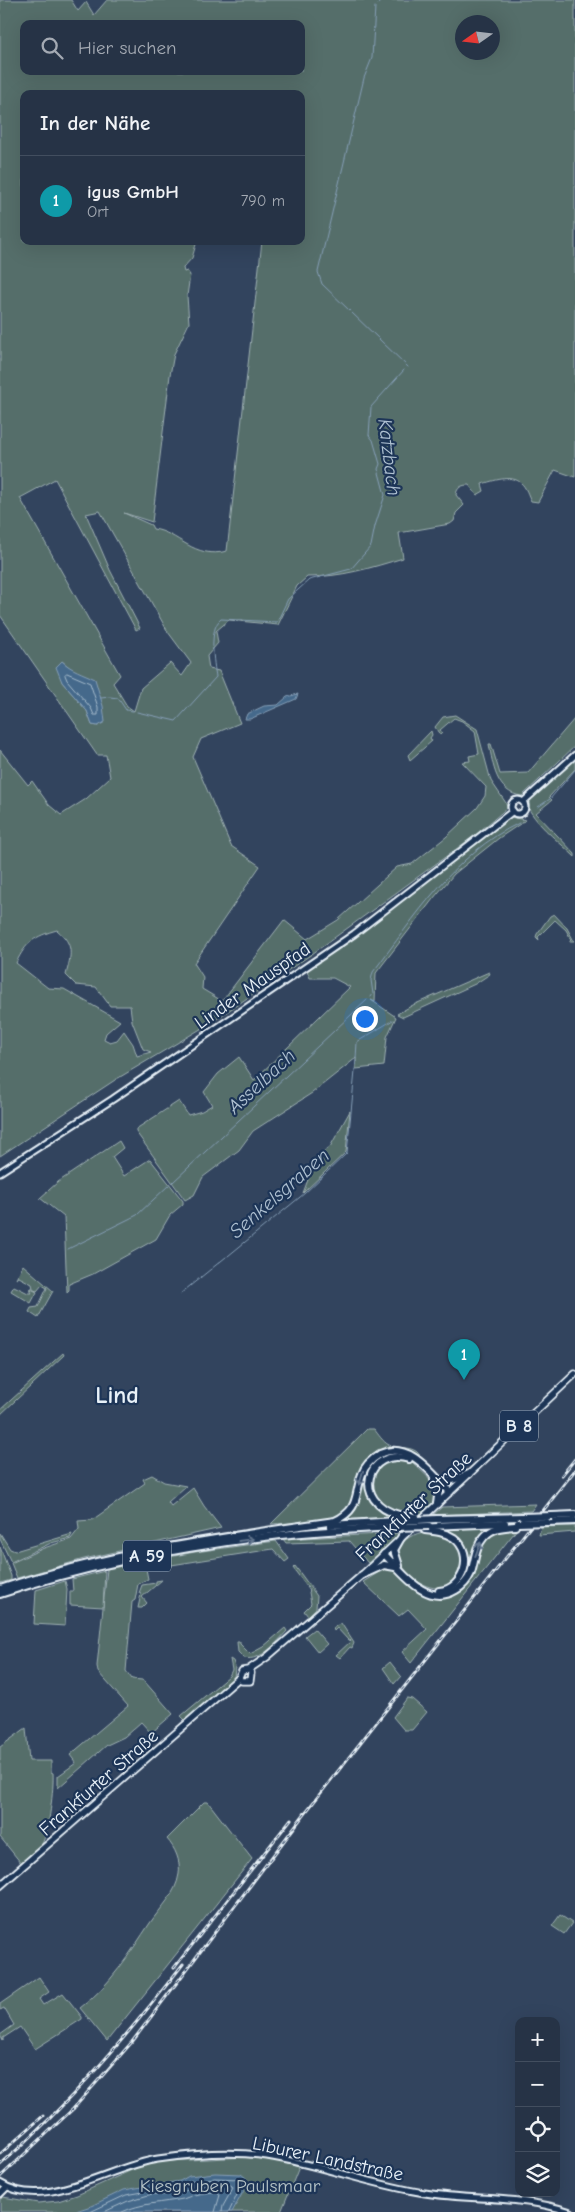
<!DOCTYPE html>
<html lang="de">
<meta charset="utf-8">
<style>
:root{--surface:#263346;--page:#323f51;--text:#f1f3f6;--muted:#a4aab3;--line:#424e5f;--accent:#ff9aa2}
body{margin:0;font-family:"Comic Neue",sans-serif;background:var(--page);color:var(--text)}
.controls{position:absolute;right:15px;bottom:15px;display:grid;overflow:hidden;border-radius:10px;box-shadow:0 5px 20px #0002}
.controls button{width:45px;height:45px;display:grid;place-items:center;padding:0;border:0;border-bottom:1px solid var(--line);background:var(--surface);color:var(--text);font:25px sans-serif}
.compass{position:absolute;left:455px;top:15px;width:45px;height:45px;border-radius:50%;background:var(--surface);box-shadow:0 5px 20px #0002;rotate:256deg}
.you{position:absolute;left:364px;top:1018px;width:18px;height:18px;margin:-12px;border:4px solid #fff;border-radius:50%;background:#1a73e8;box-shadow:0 0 0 8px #1a73e833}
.badge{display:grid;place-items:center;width:32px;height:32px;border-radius:50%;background:var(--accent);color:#fff;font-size:16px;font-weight:700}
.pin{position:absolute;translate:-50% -41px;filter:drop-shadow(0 1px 2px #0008)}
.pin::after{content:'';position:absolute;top:26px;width:18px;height:15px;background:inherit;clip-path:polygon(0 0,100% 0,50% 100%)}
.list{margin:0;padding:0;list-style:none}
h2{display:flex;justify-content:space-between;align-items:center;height:65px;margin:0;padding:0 20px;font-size:21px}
h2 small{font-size:16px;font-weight:400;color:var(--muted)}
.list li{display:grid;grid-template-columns:32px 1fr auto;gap:15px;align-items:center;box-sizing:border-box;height:90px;padding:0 20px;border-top:1px solid var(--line)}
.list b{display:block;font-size:19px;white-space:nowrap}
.list p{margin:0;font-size:16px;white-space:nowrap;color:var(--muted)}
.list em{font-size:16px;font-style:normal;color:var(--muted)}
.icon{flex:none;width:28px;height:28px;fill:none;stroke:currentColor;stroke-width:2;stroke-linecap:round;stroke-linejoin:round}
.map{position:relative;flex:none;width:575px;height:2212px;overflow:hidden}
.search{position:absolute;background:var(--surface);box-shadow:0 5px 20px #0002;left:20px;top:20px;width:285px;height:55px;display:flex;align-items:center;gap:12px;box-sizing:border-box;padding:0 18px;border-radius:10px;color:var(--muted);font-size:19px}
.panel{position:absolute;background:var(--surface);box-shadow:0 5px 20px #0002;left:20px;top:90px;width:285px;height:155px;border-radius:10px}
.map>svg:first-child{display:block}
.green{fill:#556e6b;stroke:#9eb0b2;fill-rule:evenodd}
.water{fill:#44698b;stroke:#869fb7}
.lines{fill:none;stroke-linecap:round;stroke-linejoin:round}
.shore{stroke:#a6bbcc;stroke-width:1}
.stream{stroke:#869fb7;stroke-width:1}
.secondary-casing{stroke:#e8f1f8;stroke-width:9}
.primary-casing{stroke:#e8f1f8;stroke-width:9}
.highway-casing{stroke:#e8f1f8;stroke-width:10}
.secondary{stroke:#1d3557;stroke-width:5}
.primary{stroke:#1d3557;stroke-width:5.5}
.highway{stroke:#1d3557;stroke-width:6}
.rail-casing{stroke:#e8f1f8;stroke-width:3}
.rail{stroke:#1d3557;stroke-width:1;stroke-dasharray:4;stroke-linecap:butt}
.highway-bridge-casing{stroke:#e8f1f8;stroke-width:10;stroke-linecap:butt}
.highway-bridge{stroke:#1d3557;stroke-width:6}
.oneway{stroke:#64778f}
.labels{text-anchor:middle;stroke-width:4.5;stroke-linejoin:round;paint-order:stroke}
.shield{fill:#1d3557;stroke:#abb9c8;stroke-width:1}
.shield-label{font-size:18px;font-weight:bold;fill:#e8f1f8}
.street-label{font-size:19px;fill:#e8f1f8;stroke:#1d3557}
.park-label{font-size:19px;fill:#b5c3c7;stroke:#1d3557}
.water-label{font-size:20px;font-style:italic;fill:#afc1d2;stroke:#1d3557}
.district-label{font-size:24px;font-weight:bold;fill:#e8f1f8;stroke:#1d3557}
</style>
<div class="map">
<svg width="575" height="2212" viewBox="0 0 575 2212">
<rect width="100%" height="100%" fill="#32445e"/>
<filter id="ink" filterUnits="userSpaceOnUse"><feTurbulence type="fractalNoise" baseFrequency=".02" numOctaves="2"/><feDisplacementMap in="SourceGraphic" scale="10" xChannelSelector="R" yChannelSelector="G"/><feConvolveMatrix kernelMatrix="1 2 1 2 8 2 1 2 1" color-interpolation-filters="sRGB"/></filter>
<g filter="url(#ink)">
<g class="green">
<path d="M0 0H71L78 11 86 2 94 15 107 0H575V477L555 470 538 502 531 501C528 495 526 487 521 483 512 474 492 481 482 484L484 491 477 495 469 485C462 485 457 487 456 495L464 505 456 513 454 521 450 524 399 533 403 558C371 568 341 577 307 577L297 586 278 625 229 620 216 631 218 643 207 656 209 669 219 671 240 723 201 739 193 757 231 846 260 866 194 963 203 977 202 989 222 1001 284 920 307 939 338 920 397 867 412 864 446 837 477 808 485 796 486 787 462 762 470 761 469 756 479 754 475 731 462 721 454 718 440 730 442 733 440 735 435 727 443 717 455 715 477 729 491 781 506 803 507 808 474 836 312 954 209 1024 115 1080 0 1156V750L28 785 32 781 49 805 61 815 86 799 110 777 106 755H97L0 615ZM462 22H492V52H462ZM24 24H301V71H24ZM24 94H301V241H262L227 551C194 560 178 532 153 529L151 525 124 513 152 522 170 375 174 354 189 323 187 296 190 275 187 271 184 272 183 268 192 258 197 241H24ZM55 479 136 630 140 628 110 570 86 514 100 511 168 632 191 663 182 676 170 663 141 688 134 711 127 706 113 683 120 675 20 498ZM62 661 74 671 98 726 92 725 87 711 62 682ZM57 930C75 945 71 955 66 975L76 985 96 987 110 1006H130L132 1021 143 1049 151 1052 137 1056 133 1044 124 1031 117 1040 110 1042 104 1039 106 1033 120 1021 64 989 48 988 16 963C26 942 35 936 57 930Z"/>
<path d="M575 718V746L522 796C496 793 493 765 489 744H491L500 774 528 773Z"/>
<path d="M431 731 432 735 430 738 432 741 410 760 408 755Z"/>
<path d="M575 757V769L549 797 552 800 536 813 575 854V857C561 843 541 829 530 811 528 808 530 804 529 801Z"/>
<path d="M510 817 526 820 499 838 454 874 433 899 376 973 375 1002 371 1000 396 1017 387 1037 384 1066 356 1069V1058L312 1093 253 1131 239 1150 203 1177 194 1195 185 1200 136 1132V1129L179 1101 188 1115 202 1111 212 1105 204 1092 218 1074 239 1057 254 1080 350 987 333 978H310L306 968 404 900Z"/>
<path d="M554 914 567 928 574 941H569L571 939 566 930 555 920 538 937 539 940 536 937 537 934 550 916Z"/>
<path d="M489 972 490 974 475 984 403 1017 397 1014 413 1005Z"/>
<path d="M350 1111 346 1152 303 1193 317 1156 330 1147Z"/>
<path d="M119 1141 123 1148 112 1157 124 1176 150 1159 183 1201V1204L170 1215 156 1239 93 1274 69 1284V1290L67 1292 64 1217 40 1198 58 1182Z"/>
<path d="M23 1265 53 1291 38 1318 29 1312 31 1308 38 1307 47 1288 42 1285 37 1291 31 1289 37 1292 31 1303 11 1291 14 1286 28 1293H32L30 1290 31 1288H33L32 1284 19 1277 16 1279Z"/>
<path d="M63 1353 64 1355 0 1415V1410Z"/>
<path d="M367 1429H374C378 1434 383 1442 389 1445 399 1450 416 1444 421 1458L404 1450 373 1455C367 1469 356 1506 344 1514 331 1522 288 1523 271 1524Z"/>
<path d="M389 1453 402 1454 393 1455 373 1468 371 1499 382 1511 398 1517 338 1521C359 1509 355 1476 374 1460 378 1457 384 1455 389 1453Z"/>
<path d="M389 1459 410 1460 434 1483 436 1487V1499L422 1514 390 1511 373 1494C371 1477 375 1470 389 1459Z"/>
<path d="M152 1475 164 1482 186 1486 168 1502 171 1506 193 1488 204 1506 221 1528 84 1559 17 1578 11 1563 44 1548 71 1539 79 1529 78 1521 92 1520 145 1483 143 1479Z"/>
<path d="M536 1504 531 1511 433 1515 442 1507Z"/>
<path d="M575 1526V1532L539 1535 541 1527Z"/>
<path d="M496 1527 486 1532 467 1577 457 1588 463 1577V1547L438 1530Z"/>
<path d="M507 1528H518L411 1663 402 1652 427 1629 408 1609 399 1616 363 1582 384 1569V1567L393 1568 425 1594 460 1590 482 1544 493 1532Z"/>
<path d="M423 1532C431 1533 441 1533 449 1538 465 1546 467 1568 455 1581 429 1609 364 1546 423 1532Z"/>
<path d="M0 1533 10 1549 15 1551 72 1534 70 1538 51 1543 11 1562 0 1539Z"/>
<path d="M402 1533 368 1563 349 1541 286 1543 283 1539Z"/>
<path d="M276 1541 289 1559 285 1562 273 1549 146 1569 148 1579 138 1584 135 1600 132 1602 126 1671 132 1679 142 1680 145 1682 173 1714 151 1733 141 1722 124 1737 107 1745 58 1788V1776L76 1763 70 1755 128 1706 98 1672 97 1666 107 1569 195 1552Z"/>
<path d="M0 1547 11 1576V1580L0 1583Z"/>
<path d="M295 1566 317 1596 316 1608 308 1616 304 1611 311 1604 309 1592 310 1591 293 1568Z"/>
<path d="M105 1571 103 1607 70 1605V1591H73L72 1579Z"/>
<path d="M162 1580 142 1597 147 1603 142 1608H138L141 1594 139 1593 142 1585 156 1583V1581Z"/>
<path d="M65 1581 67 1589 65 1626 34 1624 36 1590Z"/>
<path d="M341 1623 354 1643 352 1648 350 1647 340 1658 336 1655 351 1641 348 1640 337 1628 334 1631 333 1628Z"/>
<path d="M285 1628 287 1631C277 1642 261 1662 244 1658L238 1652 237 1642H240V1644L250 1654 263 1647Z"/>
<path d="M314 1629 327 1644 318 1652 305 1636Z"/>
<path d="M230 1659 233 1661 235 1667 234 1678 186 1721 181 1716 229 1676 232 1670Z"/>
<path d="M390 1662 401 1676 394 1684 383 1668Z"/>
<path d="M407 1698 412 1699 427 1712 412 1730H404L393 1717Z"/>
<path d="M26 1728 29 1761H51V1772L53 1773C54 1788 49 1831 42 1844 39 1851 27 1858 21 1863L0 1837V1747Z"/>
<path d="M204 1802H208L252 1859 107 2041 80 2008C110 1986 130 1953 150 1923 161 1907 176 1894 179 1874 181 1861 175 1848 167 1839Z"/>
<path d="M560 1915 572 1923 564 1934 552 1926Z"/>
<path d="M39 1977 49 1992 39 1999 43 2005 63 1993 82 2017V2019L35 2049 20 2027 3 2038V2041L0 2035 14 2025 4 2008 0 2010V2004Z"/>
<path d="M247 2157 277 2161 299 2167 281 2212H0V2199L3 2197 38 2203 58 2201 77 2195 145 2164 169 2161Z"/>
</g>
<g class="water">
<path d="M62 661C71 670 83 673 95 679L103 706 105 722 98 726 92 725 87 711 62 682 56 667Z"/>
<path d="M298 694 296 699 250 719H245L247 714 264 706 278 705 287 697Z"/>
<path d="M215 2173 241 2174 246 2178 247 2185 232 2212H73L91 2206 124 2190 142 2187 149 2183 161 2184 180 2181 189 2176Z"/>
</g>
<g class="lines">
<g class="shore">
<path d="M67 673 90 683 98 707V715H94L91 708 67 680 65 675Z"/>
<path d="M90 2212 126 2195 143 2192 150 2188 162 2189 181 2185 190 2181 215 2178 240 2179 242 2184 229 2212"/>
<path d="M104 2212 128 2201 152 2194 163 2195 183 2192 191 2188 216 2184 231 2185 233 2188 223 2206 222 2212"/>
<path d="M122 2212C141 2203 162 2203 183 2199 187 2198 190 2196 194 2195 202 2193 210 2192 218 2192L220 2195 215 2212"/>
</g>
<g class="stream">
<path d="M378 4 382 0"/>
<path d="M375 7 372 58 364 78 318 272 322 284 408 367"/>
<path d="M101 698 110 697 118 698 126 710 133 711"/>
<path d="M137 712 176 721 216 677C214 663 208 629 221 619L277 622 288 599 309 580 351 569 371 546 375 526 385 495 378 469 380 464 373 440 369 435 371 407 404 370"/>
<path d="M538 807 550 799 575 770"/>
<path d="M371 997 373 994 371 980 373 972C415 917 454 854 519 823"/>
<path d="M356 1059 357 1042 393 1020"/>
<path d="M173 1182 367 1000"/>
<path d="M68 1249 137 1215 169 1185"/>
<path d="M228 1256 305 1193 347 1153 356 1061"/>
<path d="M180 1294 226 1257"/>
</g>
<defs>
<g id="secondary">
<circle cx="518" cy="807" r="7"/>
<path d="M523 802 575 755"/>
<path d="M0 1172 113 1099 354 934 513 811"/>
<path d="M0 2183C46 2212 109 2166 158 2159 192 2154 233 2151 267 2156 321 2165 372 2185 425 2193 476 2201 521 2195 571 2212"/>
<path d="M0 2194 6 2188"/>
</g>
<g id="primary">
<path d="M239 1678 242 1671 248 1670 267 1657 362 1575 575 1374"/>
<path d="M242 1681H250L251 1673"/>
<path d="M0 1886 239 1678"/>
</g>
<g id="highway">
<path d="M434 1479 439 1489 437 1504"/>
<path d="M438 1481 453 1480 469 1474"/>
<path d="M399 1515C350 1502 367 1446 409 1459"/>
<path d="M552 1516 575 1515"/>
<path d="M437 1519 522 1517"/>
<path d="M547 1522 575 1521"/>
<path d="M330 1525 397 1521"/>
<path d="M429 1526 505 1523"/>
<path d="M425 1530C435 1531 445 1532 454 1538 475 1554 464 1589 439 1591"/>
<path d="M384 1554C402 1572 426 1608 456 1590 463 1586 468 1580 471 1573 475 1561 475 1547 484 1537 493 1527 503 1527 515 1526"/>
<path d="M399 1566 394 1550 402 1536"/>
<path d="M362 1575 384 1565 395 1567"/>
<path d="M0 1589C109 1553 222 1537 335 1521 360 1509 354 1496 362 1474 365 1465 372 1459 380 1454 409 1440 432 1474 450 1492"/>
<path d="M0 1594C91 1564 187 1546 281 1535 319 1531 357 1529 395 1527"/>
</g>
</defs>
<use href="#secondary" class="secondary-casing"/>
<use href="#primary" class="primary-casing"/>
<use href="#highway" class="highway-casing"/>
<use href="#secondary" class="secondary"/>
<use href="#primary" class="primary"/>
<use href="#highway" class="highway"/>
<defs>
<g id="rail">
<path d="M562 1475 575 1459"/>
<path d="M174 1968 291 1819"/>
<path d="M0 2154 43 2116"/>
<path d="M0 2165C69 2105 127 2036 183 1964"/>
<path d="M0 2177 73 2109 132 2042 305 1813 575 1470"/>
</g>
</defs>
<use href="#rail" class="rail-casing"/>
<use href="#rail" class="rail"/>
<defs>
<g id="highway-bridge">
<path d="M399 1515 416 1517"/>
<path d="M522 1517 552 1516"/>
<path d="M397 1521 437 1519"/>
<path d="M518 1523 547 1522"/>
<path d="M395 1527 429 1526"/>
</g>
</defs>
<use href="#highway-bridge" class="highway-bridge-casing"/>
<use href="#highway-bridge" class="highway-bridge"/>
</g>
<defs><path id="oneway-shaft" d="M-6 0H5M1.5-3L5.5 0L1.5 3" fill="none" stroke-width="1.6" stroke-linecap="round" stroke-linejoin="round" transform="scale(1.25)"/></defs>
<g class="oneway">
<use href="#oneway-shaft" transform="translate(361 1478) rotate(106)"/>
<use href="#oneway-shaft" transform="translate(246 1540) rotate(-8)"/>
<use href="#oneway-shaft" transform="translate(478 1549) rotate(-69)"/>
</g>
</g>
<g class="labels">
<g class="shield">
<rect x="500" y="1410.5" width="38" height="31" rx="4"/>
<rect x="123" y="1540.5" width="48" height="31" rx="4"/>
</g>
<g class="shield-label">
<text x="519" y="1432">B 8</text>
<text x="147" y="1562">A 59</text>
</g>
<g class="street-label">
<text transform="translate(252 985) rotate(-35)" y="7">Linder Mauspfad</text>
<text transform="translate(413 1506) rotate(-43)" y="7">Frankfurter Straße</text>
<text transform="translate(98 1782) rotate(-41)" y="7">Frankfurter Straße</text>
<text transform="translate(328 2158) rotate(12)" y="7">Liburer Landstraße</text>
</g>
<g class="park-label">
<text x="230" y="2192">Kiesgruben Paulsmaar</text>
</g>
<g class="water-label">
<text transform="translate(390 457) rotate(83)" y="7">Katzbach</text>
<text transform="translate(261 1081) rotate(-43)" y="7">Asselbach</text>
<text transform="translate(279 1193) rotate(-41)" y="7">Senkelsgraben</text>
</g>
<g class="district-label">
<text x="117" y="1403">Lind</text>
</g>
</g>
</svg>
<div class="controls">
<button>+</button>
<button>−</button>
<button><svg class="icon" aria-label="locate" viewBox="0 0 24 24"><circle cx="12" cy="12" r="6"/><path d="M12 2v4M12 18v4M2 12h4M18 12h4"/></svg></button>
<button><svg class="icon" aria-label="layers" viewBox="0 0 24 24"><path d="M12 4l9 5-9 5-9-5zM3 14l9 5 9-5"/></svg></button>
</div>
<svg class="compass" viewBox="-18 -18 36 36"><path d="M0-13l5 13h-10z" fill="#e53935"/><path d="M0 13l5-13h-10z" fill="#a4aab3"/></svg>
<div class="you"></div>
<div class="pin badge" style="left:464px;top:1380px;background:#0f9aa8">1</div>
<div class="search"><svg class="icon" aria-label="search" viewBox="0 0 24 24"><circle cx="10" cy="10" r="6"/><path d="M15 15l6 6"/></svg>Hier suchen</div>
<section class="panel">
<h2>In der Nähe<small></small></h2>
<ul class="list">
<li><span class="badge" style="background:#0f9aa8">1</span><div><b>igus GmbH</b><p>Ort</p></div><em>790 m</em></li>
</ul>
</section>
</div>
